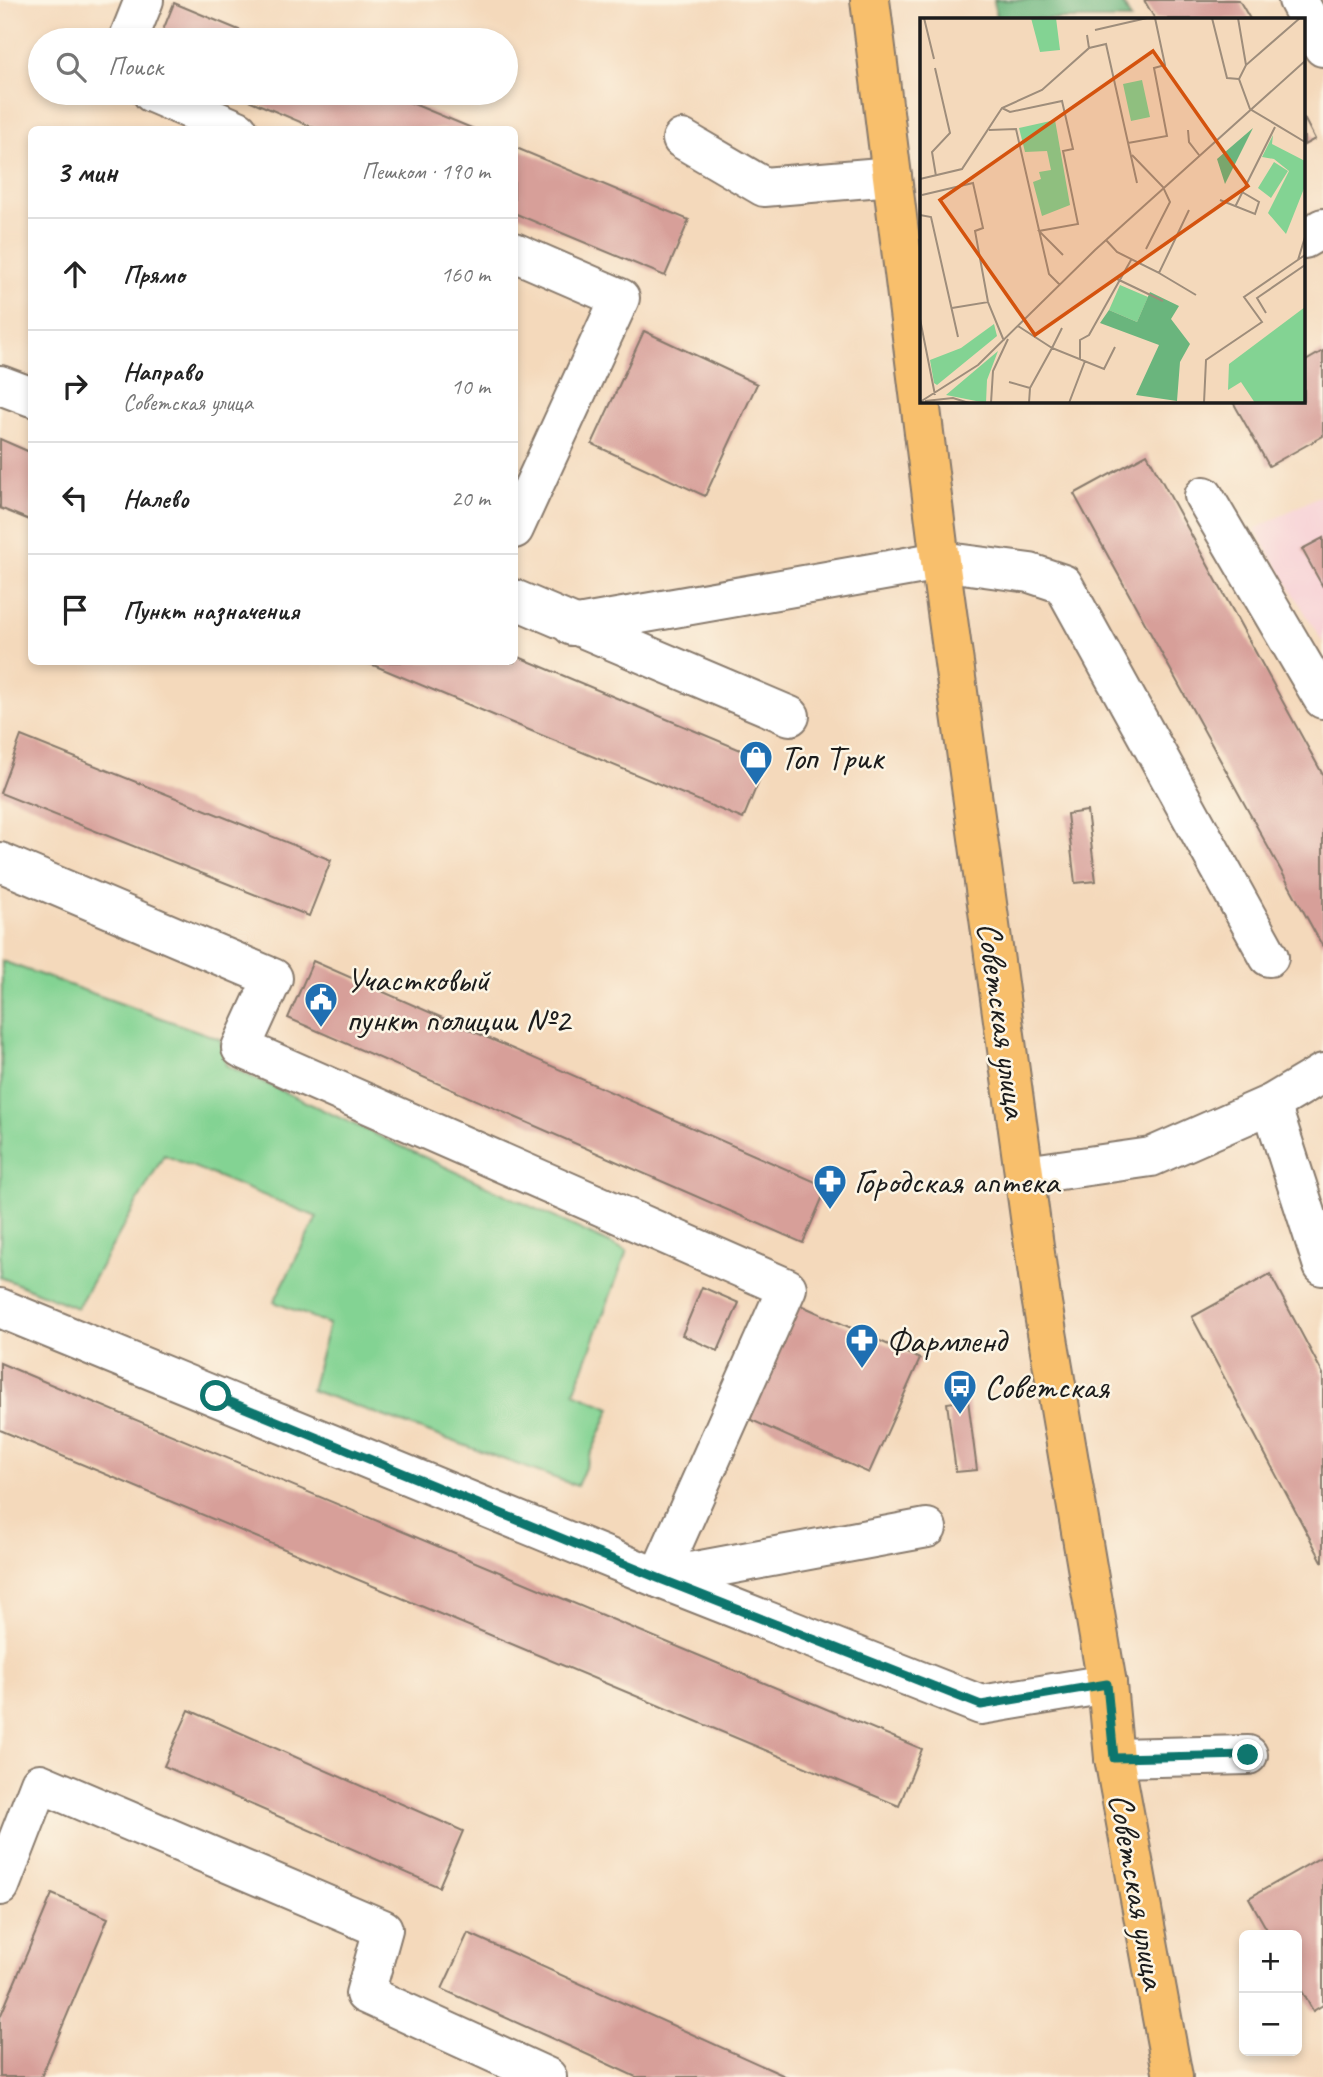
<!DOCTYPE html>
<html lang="ru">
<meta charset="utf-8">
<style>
:root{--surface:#fff;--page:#f6f6f6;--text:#222;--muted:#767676;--line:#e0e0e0}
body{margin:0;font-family:Caveat,sans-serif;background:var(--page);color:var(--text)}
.controls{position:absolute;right:21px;bottom:21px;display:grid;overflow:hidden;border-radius:10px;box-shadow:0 4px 10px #0003}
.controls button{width:63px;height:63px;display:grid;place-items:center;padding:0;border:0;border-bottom:2px solid var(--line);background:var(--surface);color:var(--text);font:35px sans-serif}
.stop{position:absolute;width:21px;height:21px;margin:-16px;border:5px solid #0f766e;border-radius:50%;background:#fff}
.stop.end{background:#0f766e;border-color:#fff;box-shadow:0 2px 7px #0008}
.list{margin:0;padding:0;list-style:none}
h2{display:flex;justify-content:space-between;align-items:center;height:91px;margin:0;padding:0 28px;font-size:30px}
h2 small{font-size:23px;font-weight:400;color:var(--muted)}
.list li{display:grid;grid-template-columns:46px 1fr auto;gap:21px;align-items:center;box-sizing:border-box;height:112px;padding:0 28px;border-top:2px solid var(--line)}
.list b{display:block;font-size:26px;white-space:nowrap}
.list p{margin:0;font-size:23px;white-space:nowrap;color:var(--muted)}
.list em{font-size:23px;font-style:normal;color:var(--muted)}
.icon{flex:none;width:38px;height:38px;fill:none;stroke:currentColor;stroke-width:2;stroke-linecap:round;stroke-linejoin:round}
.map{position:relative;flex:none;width:1323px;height:2077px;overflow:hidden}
.search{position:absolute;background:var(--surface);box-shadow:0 4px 10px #0003;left:28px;top:28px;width:490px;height:77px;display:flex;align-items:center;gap:18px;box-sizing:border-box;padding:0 24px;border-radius:38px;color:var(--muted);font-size:26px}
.panel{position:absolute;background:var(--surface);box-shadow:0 4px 10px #0003;left:28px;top:126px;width:490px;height:539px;border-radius:10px}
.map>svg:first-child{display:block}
.built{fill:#f7cfd5}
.green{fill:#83d393;stroke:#507858;stroke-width:2}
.forest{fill:#6ab57d;stroke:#43684c;stroke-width:2}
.building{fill:#d79f99}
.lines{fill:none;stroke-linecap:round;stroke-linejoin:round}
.minor-casing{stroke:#887a6c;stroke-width:42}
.major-casing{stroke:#887a6c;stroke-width:42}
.minor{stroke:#fff;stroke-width:38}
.major{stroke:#f8bf6c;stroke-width:38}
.route{stroke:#0f766e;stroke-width:9}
.labels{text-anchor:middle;stroke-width:5;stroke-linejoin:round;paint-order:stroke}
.poi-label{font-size:35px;fill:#1c1c1c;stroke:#fcf5e5;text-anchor:start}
.street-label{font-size:35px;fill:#1c1c1c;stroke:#fcf5e5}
.inset-road{fill:none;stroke:#9e8d7b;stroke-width:2}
.view{fill:#d4530e;fill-opacity:0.15;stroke:#d4530e;stroke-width:3.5}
.inset-edge{fill:none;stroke:#1c1c1c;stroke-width:3.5}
</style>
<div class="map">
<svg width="1323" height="2077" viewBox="0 0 1323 2077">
<rect width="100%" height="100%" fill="#fcf5e5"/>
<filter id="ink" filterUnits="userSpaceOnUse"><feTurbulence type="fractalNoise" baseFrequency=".0143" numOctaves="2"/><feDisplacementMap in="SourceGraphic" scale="14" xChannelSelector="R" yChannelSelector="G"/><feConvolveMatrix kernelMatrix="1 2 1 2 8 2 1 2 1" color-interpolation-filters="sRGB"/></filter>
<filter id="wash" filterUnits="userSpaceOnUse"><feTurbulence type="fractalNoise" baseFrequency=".00686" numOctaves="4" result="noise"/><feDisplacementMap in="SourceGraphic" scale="28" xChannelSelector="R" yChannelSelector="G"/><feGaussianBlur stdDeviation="1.57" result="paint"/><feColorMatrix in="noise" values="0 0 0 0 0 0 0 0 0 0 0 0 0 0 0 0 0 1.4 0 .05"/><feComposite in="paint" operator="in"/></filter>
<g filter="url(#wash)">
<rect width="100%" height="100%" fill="#f4d9bb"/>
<path class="built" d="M1323 494V643L1255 529Z"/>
<path class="green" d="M2 961 220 1039 226 1065 627 1251 574 1393 611 1408 577 1486 311 1390 329 1324 274 1302 317 1217 164 1155 77 1308 0 1277Z"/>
<path class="forest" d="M994 0H1121L1131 19H996Z"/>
<g id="blocks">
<g class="building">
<path d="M1144 0H1239L1250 19H1155Z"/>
<path d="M174 3 263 40H159Z"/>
<path d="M232 93H387L474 129 319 130Z"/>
<path d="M1304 118 1315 139 1304 145Z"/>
<path d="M514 147 689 220 665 276 514 213Z"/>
<path d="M644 331 757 384 705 496 592 444Z"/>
<path d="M1323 351V436L1269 466 1233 402 1304 401V362Z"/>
<path d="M0 439 32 453V521L0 508Z"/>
<path d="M1147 454 1323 775V947L1074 494Z"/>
<path d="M1323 538V587L1302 549Z"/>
<path d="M514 655 767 761 743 819 366 662H514Z"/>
<path d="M21 736 331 860 309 916 0 793Z"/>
<path d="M1087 811 1096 881 1075 883 1067 814Z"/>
<path d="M313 961 827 1187 803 1243 288 1018Z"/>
<path d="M1270 1274 1323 1374V1563L1192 1317Z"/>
<path d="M702 1287 739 1303 718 1351 682 1335Z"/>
<path d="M798 1304 920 1359 869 1473 747 1418Z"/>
<path d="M0 1363 922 1749 899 1806 0 1430Z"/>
<path d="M968 1400 977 1470 956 1472 947 1403Z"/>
<path d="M189 1710 463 1831 439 1887 164 1766Z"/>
<path d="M1323 1856V2005L1313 2011 1297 1982V1935H1270L1249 1898Z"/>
<path d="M52 1894 108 1918 41 2077H0V2017Z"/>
<path d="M468 1933 787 2077H636L571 2047 442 1989Z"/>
</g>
</g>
</g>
<g filter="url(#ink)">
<use href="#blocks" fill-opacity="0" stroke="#887a6c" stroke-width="2"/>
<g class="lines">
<defs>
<g id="minor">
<path d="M1298 0 1323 47"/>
<path d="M128 40 144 0"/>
<path d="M152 93 238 130"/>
<path d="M682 139 764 187 892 176"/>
<path d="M1304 239 1323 228"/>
<path d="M514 252 620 298 514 529"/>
<path d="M0 385 32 397"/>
<path d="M1204 496 1323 699"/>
<path d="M514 599 790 716"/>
<path d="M572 626 940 561 1030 573 1063 584 1269 957"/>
<path d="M0 862 273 978 241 1048 787 1288 658 1578 927 1528"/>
<path d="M1271 1104 1323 1266"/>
<path d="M1025 1175 1151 1157 1271 1104 1323 1073"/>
<path d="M0 1308 658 1578 981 1705 1107 1684"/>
<path d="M1114 1758 1248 1755"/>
<path d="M0 1886 40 1783 383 1929 365 1994 547 2077"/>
</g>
<path id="major" d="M870 0 940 561 1041 1297 1107 1684 1114 1758 1173 2077"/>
</defs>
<use href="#minor" class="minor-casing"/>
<use href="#major" class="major-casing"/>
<use href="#minor" class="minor"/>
<use href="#major" class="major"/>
</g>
</g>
<g class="lines" filter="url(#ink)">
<path class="route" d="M216 1396 658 1578 981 1705 1107 1684 1114 1758 1248 1755"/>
</g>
<defs>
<symbol id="shop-pin" viewBox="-11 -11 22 30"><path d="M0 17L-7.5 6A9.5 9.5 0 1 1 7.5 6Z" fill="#1f6fb2" stroke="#fcf5e5"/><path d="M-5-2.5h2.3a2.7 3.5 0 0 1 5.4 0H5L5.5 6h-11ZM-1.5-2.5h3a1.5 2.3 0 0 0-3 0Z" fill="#fff"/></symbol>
<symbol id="civic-pin" viewBox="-11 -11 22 30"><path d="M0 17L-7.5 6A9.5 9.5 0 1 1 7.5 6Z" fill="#1f6fb2" stroke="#fcf5e5"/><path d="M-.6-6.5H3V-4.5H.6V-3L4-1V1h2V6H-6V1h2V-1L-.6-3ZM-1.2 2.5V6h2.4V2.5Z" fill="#fff"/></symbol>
<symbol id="pharmacy-pin" viewBox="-11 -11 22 30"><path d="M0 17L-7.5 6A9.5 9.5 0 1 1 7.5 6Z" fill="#1f6fb2" stroke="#fcf5e5"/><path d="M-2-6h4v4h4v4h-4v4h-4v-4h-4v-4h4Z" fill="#fff"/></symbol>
<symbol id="bus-pin" viewBox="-11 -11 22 30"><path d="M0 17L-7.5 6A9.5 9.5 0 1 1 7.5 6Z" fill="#1f6fb2" stroke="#fcf5e5"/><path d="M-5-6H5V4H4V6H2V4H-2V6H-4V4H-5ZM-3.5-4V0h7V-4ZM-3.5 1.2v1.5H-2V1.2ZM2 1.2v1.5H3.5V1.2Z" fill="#fff"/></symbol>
</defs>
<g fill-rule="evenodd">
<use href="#shop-pin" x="737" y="738" width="38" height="52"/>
<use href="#civic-pin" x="302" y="980" width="38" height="52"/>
<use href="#pharmacy-pin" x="811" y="1162" width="38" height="52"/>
<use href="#pharmacy-pin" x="843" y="1321" width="38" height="52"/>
<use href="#bus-pin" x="941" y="1367" width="38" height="52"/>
</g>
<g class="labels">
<g class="poi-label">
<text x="780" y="769">Топ Трик</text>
<text x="346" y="991">Участковый<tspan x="346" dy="40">пункт полиции №2</tspan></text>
<text x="854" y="1193">Городская аптека</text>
<text x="886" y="1352">Фармленд</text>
<text x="984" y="1398">Советская</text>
</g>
<g class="street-label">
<text transform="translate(1003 1020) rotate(82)" y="12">Советская улица</text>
<text transform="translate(1138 1891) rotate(80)" y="12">Советская улица</text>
</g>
</g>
<g transform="translate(920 18)">
<rect width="385" height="385" fill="#f4d9bb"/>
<path d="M111 0H136L140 32 120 34ZM222 62 230 99 211 103 203 66ZM135 102 150 187 122 198 113 164 121 161 119 154 131 152 127 133 105 134 99 110ZM353 117 352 126 385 143V168L366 216 348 195 369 153 354 141 342 139ZM354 144 368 153 351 180 338 170ZM200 267 228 279 217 304 189 292ZM385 289V385H335L321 364 308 372 309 346ZM74 306 77 318 17 367 14 365 10 342 41 330ZM78 333 67 362 66 385 26 377Z" fill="#83d393"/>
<path d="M333 110 305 166 297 141ZM230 274 259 288 251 301 270 326 260 344 257 383 216 377 239 327 180 305 189 292 217 304Z" fill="#6ab57d"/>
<path class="inset-road" d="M4 0 14 41M292 0 307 60 319 61M318 0 326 47M380 0 326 47 319 61 330 91 385 124M175 12 227 0M169 30 186 26 217 165M15 50 30 115 12 134 16 158M82 90 90 94 142 83 153 131 143 133 158 206 119 213 143 237M69 112 96 111 129 256 140 267M268 112 269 124 279 137M208 125 247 118 234 50 245 47 235 0M212 137 243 169 250 184 226 231M0 161 42 151 82 90 122 72 169 30 167 17M2 177 53 165 63 210 55 213 68 284M300 182 335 196 339 184 322 174M315 189 355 109M0 197 11 199 38 319M186 222 197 234 239 255 269 192M378 242 385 219M239 255 276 277M197 261 243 283M32 290 68 284 84 323M346 295 337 280 385 247M0 301 15 377M98 308 132 330 110 370 109 385M142 310 132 330 184 351 195 329M160 342V322L169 317 211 242M89 364 110 370M5 383 33 380 49 385M0 384 58 347 175 232 385 43M71 385 73 353 88 321M149 385 165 343M284 385 286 342 342 304 324 279 385 237"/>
<path class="view" d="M233 33 328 168 115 317 20 182Z"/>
<rect width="385" height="385" class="inset-edge"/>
</g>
</svg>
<div class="controls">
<button>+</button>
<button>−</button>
</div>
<div class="stop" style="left:216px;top:1396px"></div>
<div class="stop end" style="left:1248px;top:1755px"></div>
<div class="search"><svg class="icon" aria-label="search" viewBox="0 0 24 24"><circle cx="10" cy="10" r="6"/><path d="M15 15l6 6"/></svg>Поиск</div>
<section class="panel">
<h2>3 мин<small>Пешком · 190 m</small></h2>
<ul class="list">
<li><svg class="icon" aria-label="ahead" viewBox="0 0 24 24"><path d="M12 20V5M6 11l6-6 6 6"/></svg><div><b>Прямо</b></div><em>160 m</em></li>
<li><svg class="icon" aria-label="right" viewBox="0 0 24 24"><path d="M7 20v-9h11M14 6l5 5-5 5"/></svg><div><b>Направо</b><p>Советская улица</p></div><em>10 m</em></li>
<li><svg class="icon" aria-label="left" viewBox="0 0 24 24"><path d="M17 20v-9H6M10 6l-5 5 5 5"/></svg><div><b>Налево</b></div><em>20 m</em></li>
<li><svg class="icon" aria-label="arrive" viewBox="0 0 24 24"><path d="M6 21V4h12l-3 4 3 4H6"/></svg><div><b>Пункт назначения</b></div></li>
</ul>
</section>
</div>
